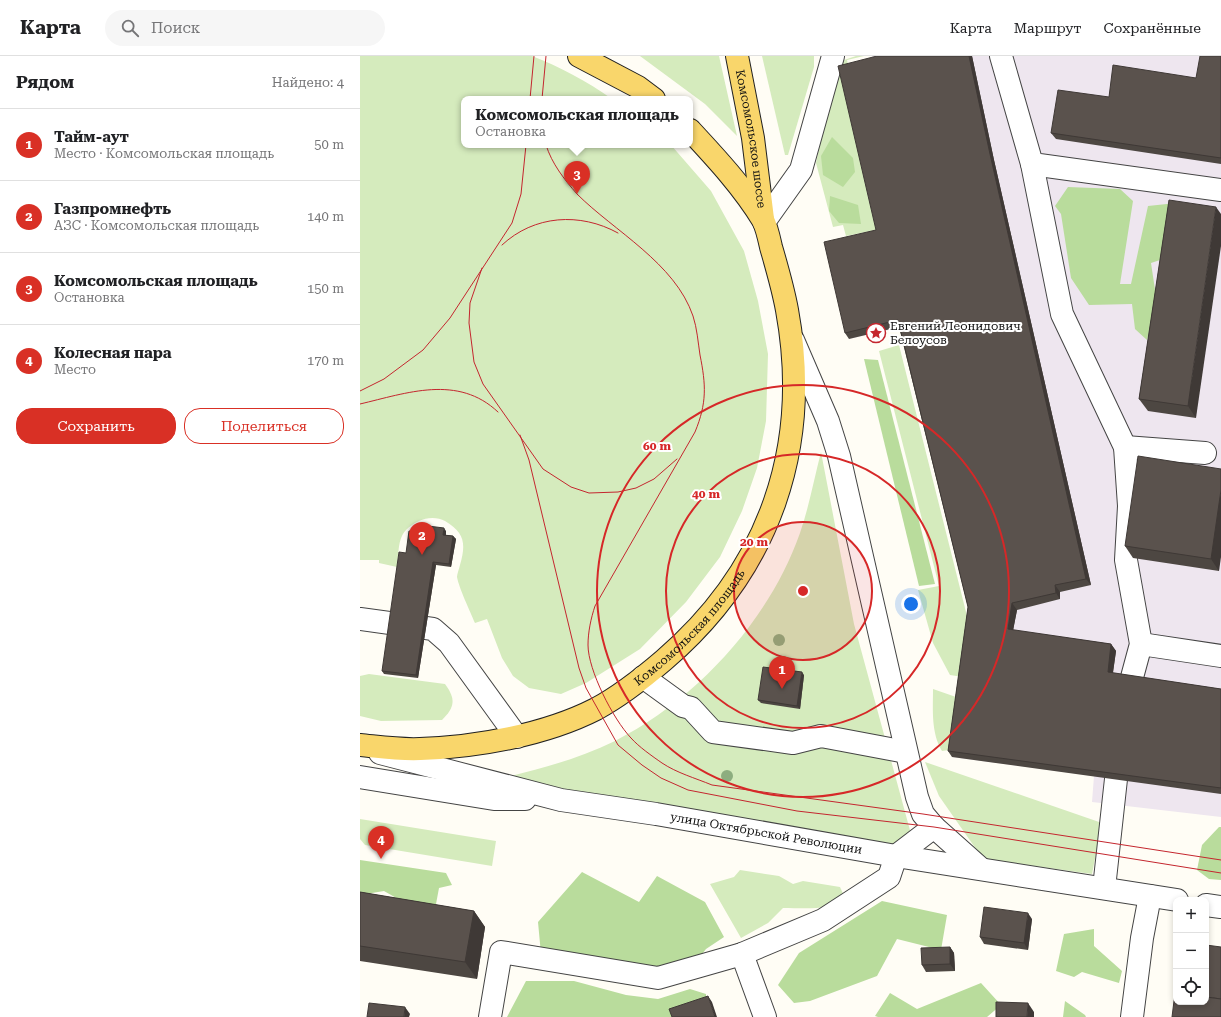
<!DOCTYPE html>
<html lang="ru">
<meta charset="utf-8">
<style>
:root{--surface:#fff;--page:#f6f6f6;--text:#202124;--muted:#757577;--line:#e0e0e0;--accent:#d93025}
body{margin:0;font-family:"Roboto Serif",serif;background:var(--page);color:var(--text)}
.controls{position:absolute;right:12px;bottom:12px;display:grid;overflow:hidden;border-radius:8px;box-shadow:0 2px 6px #0003}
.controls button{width:36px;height:36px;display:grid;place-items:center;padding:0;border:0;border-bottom:1px solid var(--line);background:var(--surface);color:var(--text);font:20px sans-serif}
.you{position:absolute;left:551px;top:548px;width:14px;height:14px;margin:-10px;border:3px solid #fff;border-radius:50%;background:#1a73e8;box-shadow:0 0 0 6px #1a73e833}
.badge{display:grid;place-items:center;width:26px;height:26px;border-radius:50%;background:var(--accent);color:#fff;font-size:13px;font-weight:700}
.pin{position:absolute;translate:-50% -33px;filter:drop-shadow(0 1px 2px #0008)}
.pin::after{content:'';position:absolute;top:21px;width:14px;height:12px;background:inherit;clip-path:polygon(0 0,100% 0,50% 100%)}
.popup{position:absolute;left:101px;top:40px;width:232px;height:52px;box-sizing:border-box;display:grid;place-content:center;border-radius:8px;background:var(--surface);filter:drop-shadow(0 1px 3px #0005);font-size:13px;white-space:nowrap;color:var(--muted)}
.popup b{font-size:15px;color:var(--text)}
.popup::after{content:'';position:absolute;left:50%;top:100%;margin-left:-8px;border:8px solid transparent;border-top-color:var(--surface)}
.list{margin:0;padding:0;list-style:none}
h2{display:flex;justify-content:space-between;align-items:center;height:52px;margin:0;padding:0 16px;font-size:17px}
h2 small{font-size:13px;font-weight:400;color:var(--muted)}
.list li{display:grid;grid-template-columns:26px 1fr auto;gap:12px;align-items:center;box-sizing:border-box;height:72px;padding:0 16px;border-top:1px solid var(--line)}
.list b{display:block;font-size:15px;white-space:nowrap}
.list p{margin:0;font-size:13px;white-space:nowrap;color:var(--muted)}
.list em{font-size:13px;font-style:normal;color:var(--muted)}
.actions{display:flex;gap:8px;padding:12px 16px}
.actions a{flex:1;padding:9px 0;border:1px solid var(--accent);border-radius:16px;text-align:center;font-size:14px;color:var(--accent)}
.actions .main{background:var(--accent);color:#fff}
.icon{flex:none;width:22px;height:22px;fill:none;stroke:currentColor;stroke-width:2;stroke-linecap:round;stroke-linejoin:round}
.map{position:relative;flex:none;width:861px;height:961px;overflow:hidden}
header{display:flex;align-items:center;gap:24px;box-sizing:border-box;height:56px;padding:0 20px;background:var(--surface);border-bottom:1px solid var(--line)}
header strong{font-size:19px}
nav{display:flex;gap:22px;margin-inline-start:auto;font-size:14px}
.search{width:280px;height:36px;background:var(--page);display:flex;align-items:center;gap:10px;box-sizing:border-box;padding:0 14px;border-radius:22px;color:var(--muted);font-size:15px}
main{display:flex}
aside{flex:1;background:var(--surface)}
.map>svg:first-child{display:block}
.industrial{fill:#eee6ef}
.green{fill:#d5ebbd}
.forest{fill:#b9dc9c}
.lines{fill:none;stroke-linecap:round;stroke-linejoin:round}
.minor-casing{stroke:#444;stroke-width:24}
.major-casing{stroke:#222;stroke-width:24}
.minor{stroke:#fff;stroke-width:22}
.major{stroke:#f9d66b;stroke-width:22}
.tram{stroke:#c4262e;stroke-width:1}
.tree{fill:#8dad7f}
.wall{fill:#4d4742}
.shaded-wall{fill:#3f3936}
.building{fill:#5a524d;stroke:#3f3936}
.ring{fill:none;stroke:#d62828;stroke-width:2}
.labels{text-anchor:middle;stroke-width:4;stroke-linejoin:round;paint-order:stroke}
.street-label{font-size:12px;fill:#111;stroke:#fff}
.poi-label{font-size:12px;fill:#111;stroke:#fff;text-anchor:start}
.centre{fill:#d62828;stroke:#fff;stroke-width:2}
.ring-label{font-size:12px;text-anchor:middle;font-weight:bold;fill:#d62828;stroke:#fff;stroke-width:4;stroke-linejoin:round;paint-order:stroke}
</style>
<header>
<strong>Карта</strong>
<div class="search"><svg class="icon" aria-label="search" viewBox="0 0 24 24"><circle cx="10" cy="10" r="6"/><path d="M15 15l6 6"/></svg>Поиск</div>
<nav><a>Карта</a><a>Маршрут</a><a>Сохранённые</a></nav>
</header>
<main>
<aside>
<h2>Рядом<small>Найдено: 4</small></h2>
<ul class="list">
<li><span class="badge">1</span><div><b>Тайм-аут</b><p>Место · Комсомольская площадь</p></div><em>50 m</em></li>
<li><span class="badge">2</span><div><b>Газпромнефть</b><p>АЗС · Комсомольская площадь</p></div><em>140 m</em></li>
<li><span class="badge">3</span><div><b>Комсомольская площадь</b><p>Остановка</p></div><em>150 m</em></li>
<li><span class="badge">4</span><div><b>Колесная пара</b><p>Место</p></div><em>170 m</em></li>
</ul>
<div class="actions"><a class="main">Сохранить</a><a>Поделиться</a></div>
</aside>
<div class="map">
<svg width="861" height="961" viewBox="0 0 861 961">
<rect width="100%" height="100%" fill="#fffdf5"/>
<path class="industrial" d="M512 0H861V761L732 746 734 720 592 701 612 557 542 271 489 283 468 193 520 180Z"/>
<g class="green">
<path d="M0 0H172C200 11 227 25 252 43H104V89H311L351 135 384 195 398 245 408 298 406 365 397 412 382 455 360 501 326 546 280 593 226 627 201 638 169 632 153 620 142 602 127 563 115 567C110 555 99 532 97 521 97 518 99 513 100 509 106 488 105 477 85 465 78 461 67 461 59 465 36 476 40 489 37 511L19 507V504H0Z"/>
<path d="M280 0H359L377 80 345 48Z"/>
<path d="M402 0H454V11L428 99H425Z"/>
<path d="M496 0H504L487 4 489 12 480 14 516 174 486 180 483 169 473 171 456 107 474 17 484 4Z"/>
<path d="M539 289 607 560 603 621 590 619 573 587 558 534 579 530 519 295Z"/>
<path d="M461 396 494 568 551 778 540 789 134 724C176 714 216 704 255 685 337 643 409 565 440 477 449 451 454 423 461 396Z"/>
<path d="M9 618 85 628C96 643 95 651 82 664L21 665 0 660V620Z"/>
<path d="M573 633 596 641 589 694 582 695C571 677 573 654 573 633Z"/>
<path d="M565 706 742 767 732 818 623 803 579 740Z"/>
<path d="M0 763 136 785 132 810 5 789 0 783Z"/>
<path d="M380 814 419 820 433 828 443 825 480 831 486 844C468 855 443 852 423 852L408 867 381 882 350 828 374 821Z"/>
</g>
<g class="forest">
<path d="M472 81 493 102 495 116 483 131 463 119 461 100Z"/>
<path d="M708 131 760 133 773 145 760 228H771L788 150 816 147 800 204 791 207 797 247 787 284 775 273 772 248 729 249 711 222 701 158 695 150Z"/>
<path d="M470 140 498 149 501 168 479 167 469 155Z"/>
<path d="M504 303 518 304 575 528 559 530Z"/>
<path d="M859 771H861V824L849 823 837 814 842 789Z"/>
<path d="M0 804 86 817 92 829 79 832 76 848H47L24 835 0 839Z"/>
<path d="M222 816 279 846 297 820 345 846 364 881 346 893 335 907 286 919 181 898 178 866Z"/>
<path d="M522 845 587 859 581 894 537 883 517 920 450 945 434 947 418 929 439 897Z"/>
<path d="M734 873V890L762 915 759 927 722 916 714 921 696 915 704 878Z"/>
<path d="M166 925H214L266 939 298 943 330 933 346 938 347 955 331 961H147Z"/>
<path d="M621 927 641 949 627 961H518L515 960 530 937 557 953Z"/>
<path d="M705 945 725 959 726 961H703Z"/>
</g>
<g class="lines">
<defs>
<g id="minor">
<path d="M641 0 672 108 861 134"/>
<path d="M672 108 702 258 765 391 769 450 766 504 781 588 771 625"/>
<path d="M404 166 441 114 473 0"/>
<path d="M433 284 468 365 479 400 557 741 563 758 574 771 620 812"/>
<path d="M765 391 845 397"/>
<path d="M0 563 73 573 89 587 157 681"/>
<path d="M781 588 861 600"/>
<path d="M283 621 323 650 331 652 353 676 433 687 461 680 546 696"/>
<path id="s1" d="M20 697 201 744 296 758 536 800 817 844"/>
<path d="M0 721 134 743H165"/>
<path d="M744 832 756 723"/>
<path d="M846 849 861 851"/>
<path d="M382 898 405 961"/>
<path d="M130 961 141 896 298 922 382 898 463 864 529 821 536 800 574 771"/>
<path d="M772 961 782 882 790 840"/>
</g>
<g id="major">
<path d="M219 0 278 31 294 43"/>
<path id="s2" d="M377 0 393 82 403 163"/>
<path id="s3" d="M0 689C20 691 40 694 60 693 117 691 185 679 236 653 260 640 283 622 304 604 410 513 452 391 427 254 423 232 417 212 411 191 409 182 407 172 403 164 383 131 356 102 330 74"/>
</g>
</defs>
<use href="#minor" class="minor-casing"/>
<use href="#major" class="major-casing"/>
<use href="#minor" class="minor"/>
<use href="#major" class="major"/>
<g class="tram">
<path d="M170 43 174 0"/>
<path d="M182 43 186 0"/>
<path d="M186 89C192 108 204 123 217 138 254 175 315 207 333 260 337 272 338 286 340 299 346 329 347 347 335 376L235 550C231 562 228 576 228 589 228 614 253 663 271 682 279 691 292 700 302 707 317 717 335 722 352 729L563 758 861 804"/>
<path d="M142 189C174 159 220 156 258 177"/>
<path d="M122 212 110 247 109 267 114 306 123 328 183 413 211 431 229 437 258 436 276 432 294 423 317 403"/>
<path d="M0 335 24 323 63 294 90 262 152 167 161 138 166 89"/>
<path d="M0 348C47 337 98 318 138 356"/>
<path d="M160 379 169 404 219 612 226 632 258 689 282 709 301 722 328 734 437 755 574 771 861 817"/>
</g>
</g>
<g class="tree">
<circle cx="419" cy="584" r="6"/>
<circle cx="367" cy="720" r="6"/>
</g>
<g class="wall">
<path d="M517 0H612L634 104 731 529 700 536V543L657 554 653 574 751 588 756 595 753 617 861 633V738L592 701 588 695 608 551 539 271 489 283 485 277 516 174Z"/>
<path d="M861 0V108L696 83 691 77 749 41 836 22Z"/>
<path d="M809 144 836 362 788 355 779 343Z"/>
<path d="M861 413 859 515 773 502 765 490Z"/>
<path d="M86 475V479L93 480 96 483 91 511 76 509 58 622 24 618 22 615 67 478Z"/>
<path d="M444 619 440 653 401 647 398 644Z"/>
<path d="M0 836 114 855 125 871 117 923 0 905Z"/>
<path d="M672 863 668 894 624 888 620 881Z"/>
<path d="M590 891 594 897 595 915 566 916 562 909Z"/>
</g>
<g class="shaded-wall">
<path d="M609 0H612L634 104 731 529 726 523 630 98Z"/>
<path d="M856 151 861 158V190L836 362 828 350Z"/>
<path d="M861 434V501L859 515 851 503Z"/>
<path d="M84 472 86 475V482L83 479Z"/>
<path d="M93 480 96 483 91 511 89 508Z"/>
<path d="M73 506 76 509 58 622 56 619Z"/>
<path d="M695 529 700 536V543L696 537Z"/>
<path d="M652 547 657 554 652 580 648 573Z"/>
<path d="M751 588 756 595 752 622 748 616Z"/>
<path d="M442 616 444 619 440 653 437 650Z"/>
<path d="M114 855 125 871 117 923 105 906Z"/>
<path d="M668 857 672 863 668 894 664 887Z"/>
<path d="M590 891 594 897 595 915 590 908Z"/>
<path d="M348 940 352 946 357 961H355Z"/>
<path d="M668 947 674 956V961H667Z"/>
<path d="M45 951 50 958 49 961H44Z"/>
</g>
<g class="building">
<path d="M517 0H609L630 98 726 523 695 529 696 537 652 547 648 573 751 588 748 616 861 633V732L588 695 608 551 538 264 485 277 464 186 516 174 478 10Z"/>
<path d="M840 0H861V102L691 77 698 34 749 41 753 9 836 22Z"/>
<path d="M809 144 856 151 828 350 779 343Z"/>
<path d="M778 400 861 413V434L851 503 765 490Z"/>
<path d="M68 470 84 472 83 479 93 480 89 508 73 506 56 619 22 615 39 496 46 497 49 475 67 478Z"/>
<path d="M403 611 442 616 437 650 398 644Z"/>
<path d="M0 836 114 855 105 906 0 890Z"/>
<path d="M624 851 668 857 664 887 620 881Z"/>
<path d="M846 889 861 891V943L846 941Z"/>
<path d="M590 891V908L562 909 561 892Z"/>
<path d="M815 937H816V946H846V941L861 943V961H812Z"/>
<path d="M348 940 355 961H312L309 953Z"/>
<path d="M636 946 668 947 667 961H636Z"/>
<path d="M9 947 45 951 44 961H7Z"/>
</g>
<circle cx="443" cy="535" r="69" fill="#d62828" fill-opacity=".12"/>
<g class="ring">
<circle cx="443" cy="535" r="69"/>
<circle cx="443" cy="535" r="137"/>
<circle cx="443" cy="535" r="206"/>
</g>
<defs>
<symbol id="sight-ring" viewBox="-11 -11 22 22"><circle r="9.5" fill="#fff" stroke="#c4262e" stroke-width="1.5"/><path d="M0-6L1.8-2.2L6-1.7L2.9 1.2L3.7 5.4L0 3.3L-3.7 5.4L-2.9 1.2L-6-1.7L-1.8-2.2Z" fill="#c4262e"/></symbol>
</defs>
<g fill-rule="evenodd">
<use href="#sight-ring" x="505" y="266" width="22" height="22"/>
</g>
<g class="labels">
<g class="street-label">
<text dy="4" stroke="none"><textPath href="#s2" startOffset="84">Комсомольское шоссе</textPath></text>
<text dy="4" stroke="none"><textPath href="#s3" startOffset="367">Комсомольская площадь</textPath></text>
<text dy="4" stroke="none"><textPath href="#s1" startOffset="395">улица Октябрьской Революции</textPath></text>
</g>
<g class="poi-label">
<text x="530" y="274">Евгений Леонидович<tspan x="530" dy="14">Белоусов</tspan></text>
</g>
</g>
<circle cx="443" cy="535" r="6" class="centre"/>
<g class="ring-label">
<text x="297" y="394">60 m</text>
<text x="346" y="442">40 m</text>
<text x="394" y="490">20 m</text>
</g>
</svg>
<div class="controls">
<button>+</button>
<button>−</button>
<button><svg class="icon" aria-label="locate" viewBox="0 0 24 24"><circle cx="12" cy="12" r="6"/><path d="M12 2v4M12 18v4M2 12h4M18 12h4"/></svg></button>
</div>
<div class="you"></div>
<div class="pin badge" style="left:422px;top:633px">1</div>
<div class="pin badge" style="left:62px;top:499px">2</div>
<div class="pin badge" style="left:217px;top:138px">3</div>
<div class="popup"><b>Комсомольская площадь</b>Остановка</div>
<div class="pin badge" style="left:21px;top:803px">4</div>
</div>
</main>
